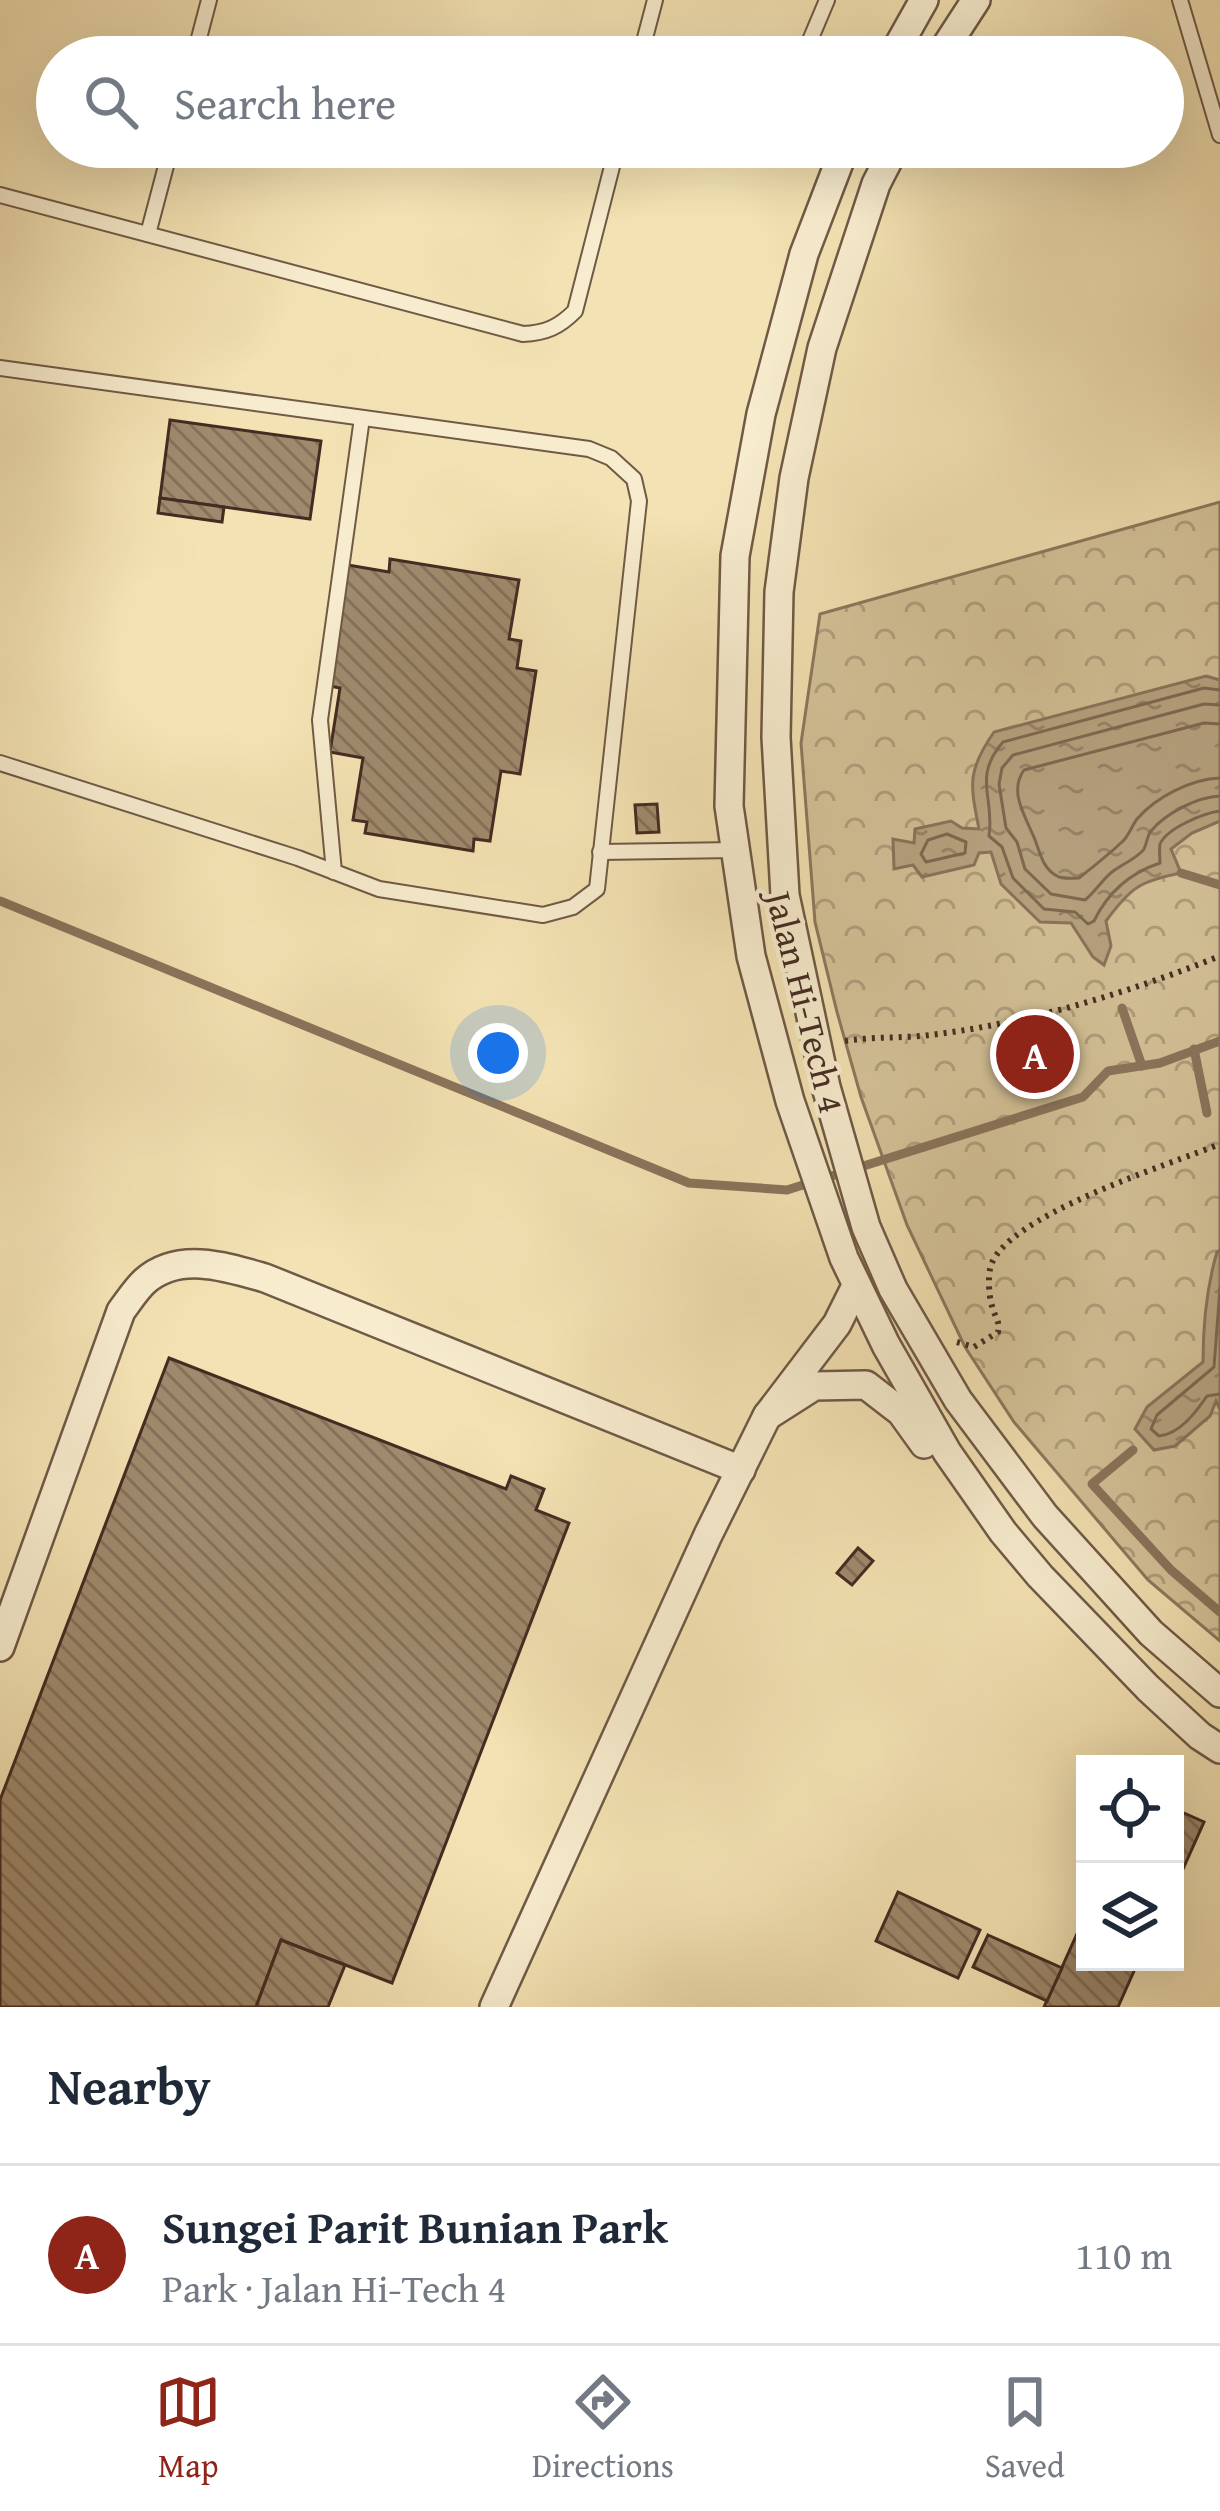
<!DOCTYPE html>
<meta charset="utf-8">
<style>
:root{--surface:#fff;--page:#f6f6f7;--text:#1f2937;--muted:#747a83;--line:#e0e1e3;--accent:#8f2418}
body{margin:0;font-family:"Gentium Book Plus",serif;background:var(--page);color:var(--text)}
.controls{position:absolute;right:36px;bottom:36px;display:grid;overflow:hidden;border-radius:0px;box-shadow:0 12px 48px #0002}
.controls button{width:108px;height:108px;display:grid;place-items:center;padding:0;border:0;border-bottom:3px solid var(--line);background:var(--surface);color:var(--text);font:60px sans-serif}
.you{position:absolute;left:498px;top:1053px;width:42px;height:42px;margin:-30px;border:9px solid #fff;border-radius:50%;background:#1a73e8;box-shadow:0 0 0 18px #1a73e833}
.badge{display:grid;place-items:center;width:78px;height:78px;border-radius:50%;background:var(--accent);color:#fff;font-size:39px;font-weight:700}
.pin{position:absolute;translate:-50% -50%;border:6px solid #fff;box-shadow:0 3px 12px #0006}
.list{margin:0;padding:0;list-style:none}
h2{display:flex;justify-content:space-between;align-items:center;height:156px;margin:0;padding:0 48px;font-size:51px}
h2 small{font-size:39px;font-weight:400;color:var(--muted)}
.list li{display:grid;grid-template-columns:78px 1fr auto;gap:36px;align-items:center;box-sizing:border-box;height:180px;padding:0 48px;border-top:3px solid var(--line)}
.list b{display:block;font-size:45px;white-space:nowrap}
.list p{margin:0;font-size:39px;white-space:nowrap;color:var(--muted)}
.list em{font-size:39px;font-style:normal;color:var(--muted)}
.icon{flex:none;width:66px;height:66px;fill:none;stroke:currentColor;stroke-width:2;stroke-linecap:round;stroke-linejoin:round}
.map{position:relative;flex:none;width:1220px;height:2007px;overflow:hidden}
.search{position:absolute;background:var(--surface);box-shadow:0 12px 48px #0002;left:36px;right:36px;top:36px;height:132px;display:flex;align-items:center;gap:30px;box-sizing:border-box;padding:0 42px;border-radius:66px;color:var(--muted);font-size:45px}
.sheet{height:336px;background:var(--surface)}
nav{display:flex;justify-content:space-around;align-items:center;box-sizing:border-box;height:168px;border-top:3px solid var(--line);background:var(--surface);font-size:33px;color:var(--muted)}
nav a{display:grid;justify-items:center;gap:6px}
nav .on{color:var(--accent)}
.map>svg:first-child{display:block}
.park{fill:url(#park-crowns);stroke:#8d775e;stroke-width:3}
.water{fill:url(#water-ripples);stroke:#8a745c;stroke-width:3}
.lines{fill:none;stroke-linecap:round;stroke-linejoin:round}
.shore{stroke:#7e6852;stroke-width:3}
.stream{stroke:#8a745c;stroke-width:9}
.building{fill:url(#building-back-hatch);stroke:#452b22;stroke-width:3}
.service-casing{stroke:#705946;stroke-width:18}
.minor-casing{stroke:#705946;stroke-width:32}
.path{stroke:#452b22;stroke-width:6;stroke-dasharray:3 6;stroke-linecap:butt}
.service{stroke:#f7ecce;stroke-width:14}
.minor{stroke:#f7ecce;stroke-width:27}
.labels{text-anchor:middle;stroke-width:9;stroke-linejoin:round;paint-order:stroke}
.street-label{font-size:36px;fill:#452b22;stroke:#f7ecce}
</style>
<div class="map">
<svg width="1220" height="2007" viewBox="0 0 1220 2007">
<defs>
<pattern id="park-crowns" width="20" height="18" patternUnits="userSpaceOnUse" patternTransform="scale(3)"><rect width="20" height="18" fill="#d5c39a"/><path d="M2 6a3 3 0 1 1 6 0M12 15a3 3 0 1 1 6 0" fill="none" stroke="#af9f7d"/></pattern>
<pattern id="water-ripples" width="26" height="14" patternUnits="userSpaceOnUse" patternTransform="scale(3)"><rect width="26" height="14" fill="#b8a482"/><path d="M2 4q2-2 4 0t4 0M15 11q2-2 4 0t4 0" fill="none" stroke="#97866a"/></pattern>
<pattern id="building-back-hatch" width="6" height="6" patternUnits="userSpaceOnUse" patternTransform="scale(3)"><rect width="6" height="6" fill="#9f8a6d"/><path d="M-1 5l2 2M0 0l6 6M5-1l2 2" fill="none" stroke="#837159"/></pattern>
</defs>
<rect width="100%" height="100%" fill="#f3e2b3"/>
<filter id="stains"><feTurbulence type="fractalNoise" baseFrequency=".00167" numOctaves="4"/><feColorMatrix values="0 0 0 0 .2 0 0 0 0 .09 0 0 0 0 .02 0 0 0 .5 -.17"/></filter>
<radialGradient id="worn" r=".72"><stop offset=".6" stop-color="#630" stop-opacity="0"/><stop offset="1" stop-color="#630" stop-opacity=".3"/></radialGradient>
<path class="park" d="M1220 502V1641L1148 1580 1014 1422 965 1347 907 1225 861 1097 837 1012 815 922 801 743 820 614Z"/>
<g class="water">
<path d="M1206 676 1220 680V821L1192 833 1171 849 1181 873C1140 881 1131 887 1106 921L1111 946 1104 965 1093 957 1071 923 1040 922 1001 884 991 852 979 853 974 865 922 877 913 865 894 869 893 839 914 843 915 829 951 821 962 828 979 829C970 784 967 771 994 732Z"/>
<path d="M1220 1250V1410L1216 1401 1210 1416 1175 1446 1154 1450 1135 1429 1147 1407 1203 1362C1203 1324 1206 1289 1217 1252Z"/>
</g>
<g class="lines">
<g class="shore">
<path d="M1220 690 1204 688 1003 742C972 778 995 797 989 836L1002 847 1013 878 1044 909 1075 912 1088 924 1094 921C1108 892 1130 873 1160 863 1160 860 1159 848 1160 844 1167 828 1204 813 1220 811"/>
<path d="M1220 705 1204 704 1013 755 1002 768 999 784 1006 828 1017 842 1025 869 1051 894 1085 900C1095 892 1102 880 1112 872 1121 865 1139 857 1144 849 1147 843 1147 836 1151 831 1166 813 1197 797 1220 796"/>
<path d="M1220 724 1204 723 1024 770C1009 791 1024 814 1033 835 1040 850 1041 869 1059 877 1065 879 1072 878 1079 878 1093 867 1108 855 1122 842 1129 836 1131 827 1137 819 1156 797 1191 779 1220 778"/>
<path d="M947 834 966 842 965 853 926 862 921 854 928 840Z"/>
<path d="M1220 1288 1214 1367 1157 1415 1151 1429 1159 1436C1180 1434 1196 1412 1207 1396L1220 1394"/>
</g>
<g class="stream">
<path d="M1181 873 1220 885"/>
<path d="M0 901 689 1183 787 1190 1083 1097 1108 1071 1160 1063 1220 1041"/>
<path d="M1122 1008 1142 1066"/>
<path d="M1194 1049 1207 1113"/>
<path d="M1133 1450 1092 1484 1171 1570 1220 1612"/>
</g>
</g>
<g class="building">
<path d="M170 420 321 441 310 519 160 498Z"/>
<path d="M160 498 224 507 222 522 158 513Z"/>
<path d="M390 559 519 580 509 639 521 641 517 668 536 671 520 774 501 771 490 841 474 839 473 851 365 833 367 822 353 820 363 758 330 752 340 688 330 686 348 565 389 572Z"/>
<path d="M657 804 659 832 637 833 635 805Z"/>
<path d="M169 1358 506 1489 511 1476 544 1489 536 1510 569 1523 392 1983 281 1940 256 2007H0V1800Z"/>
<path d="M858 1548 873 1561 852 1585 837 1573Z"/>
<path d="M1175 1809 1204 1822 1175 1887Z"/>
<path d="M898 1892 980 1930 958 1978 876 1941Z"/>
<path d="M1085 1916V1962H1138L1118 2007H1044Z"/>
<path d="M988 1935 1062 1968 1047 2001 973 1967Z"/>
<path d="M281 1940 345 1965 328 2007H256Z"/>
</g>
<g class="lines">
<defs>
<g id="service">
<path d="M1180 0 1220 135"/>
<path d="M194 57 209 0"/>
<path d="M640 57 655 0"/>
<path d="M803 57 827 0"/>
<path d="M0 195 523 334C546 333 559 327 575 311L617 147"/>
<path d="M148 234 171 147"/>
<path d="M0 368 589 449 611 458 634 479 639 501 597 889 573 907 543 915 379 889 298 858 0 763"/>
<path d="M600 852 736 850"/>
<path d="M334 872 320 720 362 418"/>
</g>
<g id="minor">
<path d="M892 57 924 0"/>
<path d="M939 57 976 0"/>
<path d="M845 147 804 254 761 414 735 556 729 806 751 956 790 1101 844 1258 886 1345 947 1452 1003 1532 1040 1576 1148 1688 1200 1736 1220 1749"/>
<path d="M895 147 876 184 822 348 794 478 779 592 776 737 785 895 826 1087 866 1227 893 1289 958 1400 1045 1516 1151 1633 1220 1693"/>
<path d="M856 1286 837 1324 767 1416 814 1386 866 1385 901 1412 924 1444"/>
<path d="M0 1647 121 1311C128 1302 136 1289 145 1281 179 1251 227 1267 265 1278L741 1470"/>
<path d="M494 2007 708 1535 767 1416"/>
</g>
</defs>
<use href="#service" class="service-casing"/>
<use href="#minor" class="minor-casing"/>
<g class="path">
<path d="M845 1041C870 1037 895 1038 921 1036 1023 1025 1125 994 1220 956"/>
<path d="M957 1342 974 1347 998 1332C1000 1320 995 1318 992 1306 989 1297 988 1279 990 1269 1000 1217 1171 1164 1220 1144"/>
</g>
<use href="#service" class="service"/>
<use href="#minor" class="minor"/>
</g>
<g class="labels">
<g class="street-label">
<text transform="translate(806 1002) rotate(76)" y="13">Jalan Hi-Tech 4</text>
</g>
</g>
<rect width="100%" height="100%" filter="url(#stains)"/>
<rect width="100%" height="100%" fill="url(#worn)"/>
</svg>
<div class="controls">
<button><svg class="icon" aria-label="locate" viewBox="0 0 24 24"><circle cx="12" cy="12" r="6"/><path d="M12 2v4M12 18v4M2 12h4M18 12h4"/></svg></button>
<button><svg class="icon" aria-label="layers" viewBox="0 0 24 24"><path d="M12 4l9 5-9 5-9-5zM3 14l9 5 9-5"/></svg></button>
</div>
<div class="you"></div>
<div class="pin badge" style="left:1035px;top:1054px">A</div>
<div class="search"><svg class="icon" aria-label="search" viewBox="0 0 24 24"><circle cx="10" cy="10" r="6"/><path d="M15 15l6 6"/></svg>Search here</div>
</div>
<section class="sheet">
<h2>Nearby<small></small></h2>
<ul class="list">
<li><span class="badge">A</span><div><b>Sungei Parit Bunian Park</b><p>Park · Jalan Hi-Tech 4</p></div><em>110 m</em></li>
</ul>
</section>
<nav>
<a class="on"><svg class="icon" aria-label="map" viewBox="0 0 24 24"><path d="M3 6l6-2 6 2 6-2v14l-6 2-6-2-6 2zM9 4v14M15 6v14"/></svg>Map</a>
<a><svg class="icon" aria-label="directions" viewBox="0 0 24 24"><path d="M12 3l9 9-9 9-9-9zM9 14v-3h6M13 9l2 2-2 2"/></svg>Directions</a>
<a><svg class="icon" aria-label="saved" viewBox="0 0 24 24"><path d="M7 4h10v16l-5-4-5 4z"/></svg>Saved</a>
</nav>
